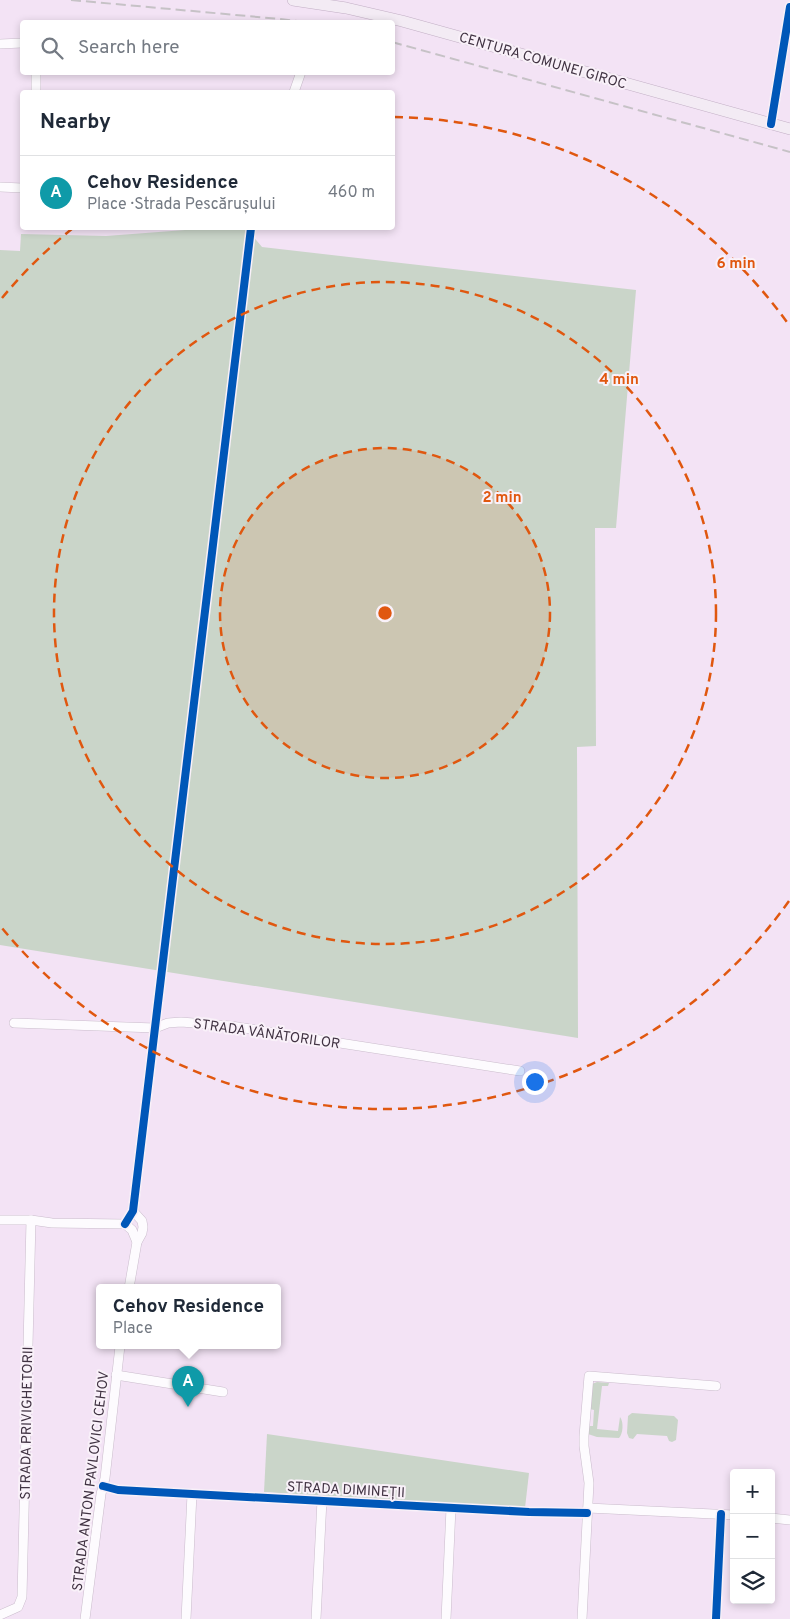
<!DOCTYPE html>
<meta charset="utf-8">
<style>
:root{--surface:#fff;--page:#f2f2f3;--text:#1f2937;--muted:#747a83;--line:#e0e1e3;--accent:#7f7181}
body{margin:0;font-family:Overpass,sans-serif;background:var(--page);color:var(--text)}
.controls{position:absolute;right:15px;bottom:15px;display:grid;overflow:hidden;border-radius:5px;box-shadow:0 2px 8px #0003}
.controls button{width:45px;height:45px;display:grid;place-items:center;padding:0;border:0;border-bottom:1px solid var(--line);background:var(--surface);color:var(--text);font:25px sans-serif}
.you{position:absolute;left:534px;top:1081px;width:18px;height:18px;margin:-12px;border:4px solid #fff;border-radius:50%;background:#1a73e8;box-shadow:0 0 0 8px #1a73e833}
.badge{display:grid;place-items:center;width:32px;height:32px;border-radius:50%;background:var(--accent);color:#fff;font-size:16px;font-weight:700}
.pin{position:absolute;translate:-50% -41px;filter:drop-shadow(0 1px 2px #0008)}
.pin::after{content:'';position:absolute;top:26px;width:18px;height:15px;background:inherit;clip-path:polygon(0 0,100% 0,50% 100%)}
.popup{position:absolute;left:96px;top:1284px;width:185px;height:65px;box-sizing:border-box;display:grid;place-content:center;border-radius:5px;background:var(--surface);filter:drop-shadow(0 1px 4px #0005);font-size:16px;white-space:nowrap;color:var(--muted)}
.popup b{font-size:19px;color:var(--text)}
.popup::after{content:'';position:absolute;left:50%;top:100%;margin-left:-10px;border:10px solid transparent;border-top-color:var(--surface)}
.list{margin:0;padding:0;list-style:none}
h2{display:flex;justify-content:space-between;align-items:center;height:65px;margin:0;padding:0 20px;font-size:21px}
h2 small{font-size:16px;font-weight:400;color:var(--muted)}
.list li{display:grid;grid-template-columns:32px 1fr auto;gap:15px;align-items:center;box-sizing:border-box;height:75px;padding:0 20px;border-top:1px solid var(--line)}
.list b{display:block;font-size:19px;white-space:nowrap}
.list p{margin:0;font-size:16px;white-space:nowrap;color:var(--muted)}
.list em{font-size:16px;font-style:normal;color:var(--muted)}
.icon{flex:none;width:28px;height:28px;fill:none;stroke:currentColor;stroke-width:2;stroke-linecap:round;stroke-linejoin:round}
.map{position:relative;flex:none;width:790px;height:1619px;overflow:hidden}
.search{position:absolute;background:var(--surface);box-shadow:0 2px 8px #0003;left:20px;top:20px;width:375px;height:55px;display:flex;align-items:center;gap:12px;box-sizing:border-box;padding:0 18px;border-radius:5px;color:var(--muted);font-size:19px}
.panel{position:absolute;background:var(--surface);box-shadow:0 2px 8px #0003;left:20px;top:90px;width:375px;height:140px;border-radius:5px}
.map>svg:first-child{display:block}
.green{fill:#cad5c9}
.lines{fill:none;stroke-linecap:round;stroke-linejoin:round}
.minor-casing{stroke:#cabccc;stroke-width:10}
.major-casing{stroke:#c2afc5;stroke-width:12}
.minor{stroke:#fdfbfe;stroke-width:9}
.major{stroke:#f3ebf4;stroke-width:11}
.rail{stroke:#c6c2c6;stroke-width:2;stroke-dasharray:10 5;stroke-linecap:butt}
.cycleway-casing{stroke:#f9f1f9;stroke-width:11}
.cycleway{stroke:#0057b8;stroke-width:8}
.ring{fill:none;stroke:#e0570f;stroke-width:2.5;stroke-dasharray:9 6}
.labels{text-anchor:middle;stroke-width:4;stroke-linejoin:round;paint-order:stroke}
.street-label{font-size:14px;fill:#413343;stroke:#f9f1f9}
.centre{fill:#e0570f;stroke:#f9f1f9;stroke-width:2.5}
.ring-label{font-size:15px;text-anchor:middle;font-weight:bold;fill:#e0570f;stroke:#f9f1f9;stroke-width:4;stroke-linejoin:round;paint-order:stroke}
</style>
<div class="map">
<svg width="790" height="1619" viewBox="0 0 790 1619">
<rect width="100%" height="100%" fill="#f3e3f5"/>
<g class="green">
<path d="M211 228H246L262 247 636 290 616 528H595L596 746 577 747 578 1038 0 945V250L20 251 21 234 106 236Z"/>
<path d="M597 1382 609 1383 608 1386H602L597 1429 618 1431 620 1417C624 1422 623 1434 619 1438L597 1437 588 1434 586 1426H593L594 1410 590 1409 592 1384Z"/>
<path d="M632 1413 674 1416 678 1420 676 1440 672 1442 669 1441 667 1436 637 1434 633 1439 629 1438 627 1433 628 1416Z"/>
<path d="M267 1434 529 1473 525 1508 264 1492Z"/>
</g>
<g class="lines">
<defs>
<g id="minor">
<path d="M0 44 22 43"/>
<path d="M36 92V72"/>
<path d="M294 92 301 72"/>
<path d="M771 124 790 7"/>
<path d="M0 187 22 188"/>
<path d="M14 1023 155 1028 168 1023 181 1022 231 1026 520 1071"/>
<path d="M0 1220H31L52 1223 125 1224 132 1230 137 1242"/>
<path d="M125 1224 133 1211 251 228"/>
<path d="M129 1288 137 1242 142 1233 143 1227 142 1221 133 1211"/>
<path d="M116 1375 223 1392"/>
<path d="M103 1486 118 1490 192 1494 529 1512 587 1513"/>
<path d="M588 1508 734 1515"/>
<path d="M771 1518 790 1520"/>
<path d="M0 1615 18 1607 22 1597 31 1220"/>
<path d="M85 1619 101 1494 105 1478 120 1346"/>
<path d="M186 1619 192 1494"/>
<path d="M316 1619 322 1500"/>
<path d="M446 1619 451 1508"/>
<path d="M582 1619 589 1483 584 1446V1436L589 1376 716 1386"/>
<path d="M716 1619 721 1514"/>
</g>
<path id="major" d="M293 0 346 8 402 21 790 129"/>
</defs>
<use href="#minor" class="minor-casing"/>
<use href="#major" class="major-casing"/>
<use href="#minor" class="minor"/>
<use href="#major" class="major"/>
<g class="rail">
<path d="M71 0 280 19 305 22"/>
<path d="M392 42 790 152"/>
</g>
<defs>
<g id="cycleway">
<path d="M771 124 790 7"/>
<path d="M125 1224 133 1211 251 228"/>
<path d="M103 1486 118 1490 192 1494 529 1512 587 1513"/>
<path d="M716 1619 721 1514"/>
</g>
</defs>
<use href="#cycleway" class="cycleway-casing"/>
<use href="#cycleway" class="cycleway"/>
</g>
<circle cx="385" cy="613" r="165" fill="#e0570f" fill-opacity=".12"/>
<g class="ring">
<circle cx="385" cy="613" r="165"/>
<circle cx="385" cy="613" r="331"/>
<path d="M789 901A496 496 0 0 1 2 928M2 298A496 496 0 0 1 73 228M394 117A496 496 0 0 1 789 325"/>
</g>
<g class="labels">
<g class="street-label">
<text transform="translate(543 60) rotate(16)" y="5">CENTURA COMUNEI GIROC</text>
<text transform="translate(267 1033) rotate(8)" y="5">STRADA VÂNĂTORILOR</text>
<text transform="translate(26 1423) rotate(-89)" y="5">STRADA PRIVIGHETORII</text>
<text transform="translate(90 1481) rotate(-83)" y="5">STRADA ANTON PAVLOVICI CEHOV</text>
<text transform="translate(346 1489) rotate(3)" y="5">STRADA DIMINEȚII</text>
</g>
</g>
<circle cx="385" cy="613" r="8" class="centre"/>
<g class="ring-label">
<text x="736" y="268">6 min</text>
<text x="619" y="384">4 min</text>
<text x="502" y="502">2 min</text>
</g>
</svg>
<div class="controls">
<button>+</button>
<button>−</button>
<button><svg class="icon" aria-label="layers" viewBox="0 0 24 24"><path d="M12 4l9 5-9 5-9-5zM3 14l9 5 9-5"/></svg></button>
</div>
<div class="you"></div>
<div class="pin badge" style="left:188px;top:1407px;background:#0f9aa8">A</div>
<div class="popup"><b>Cehov Residence</b>Place</div>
<div class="search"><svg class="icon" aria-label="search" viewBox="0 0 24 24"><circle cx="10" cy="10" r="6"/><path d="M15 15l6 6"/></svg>Search here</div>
<section class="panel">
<h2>Nearby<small></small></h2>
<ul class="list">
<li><span class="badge" style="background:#0f9aa8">A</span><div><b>Cehov Residence</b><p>Place · Strada Pescărușului</p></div><em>460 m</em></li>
</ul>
</section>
</div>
